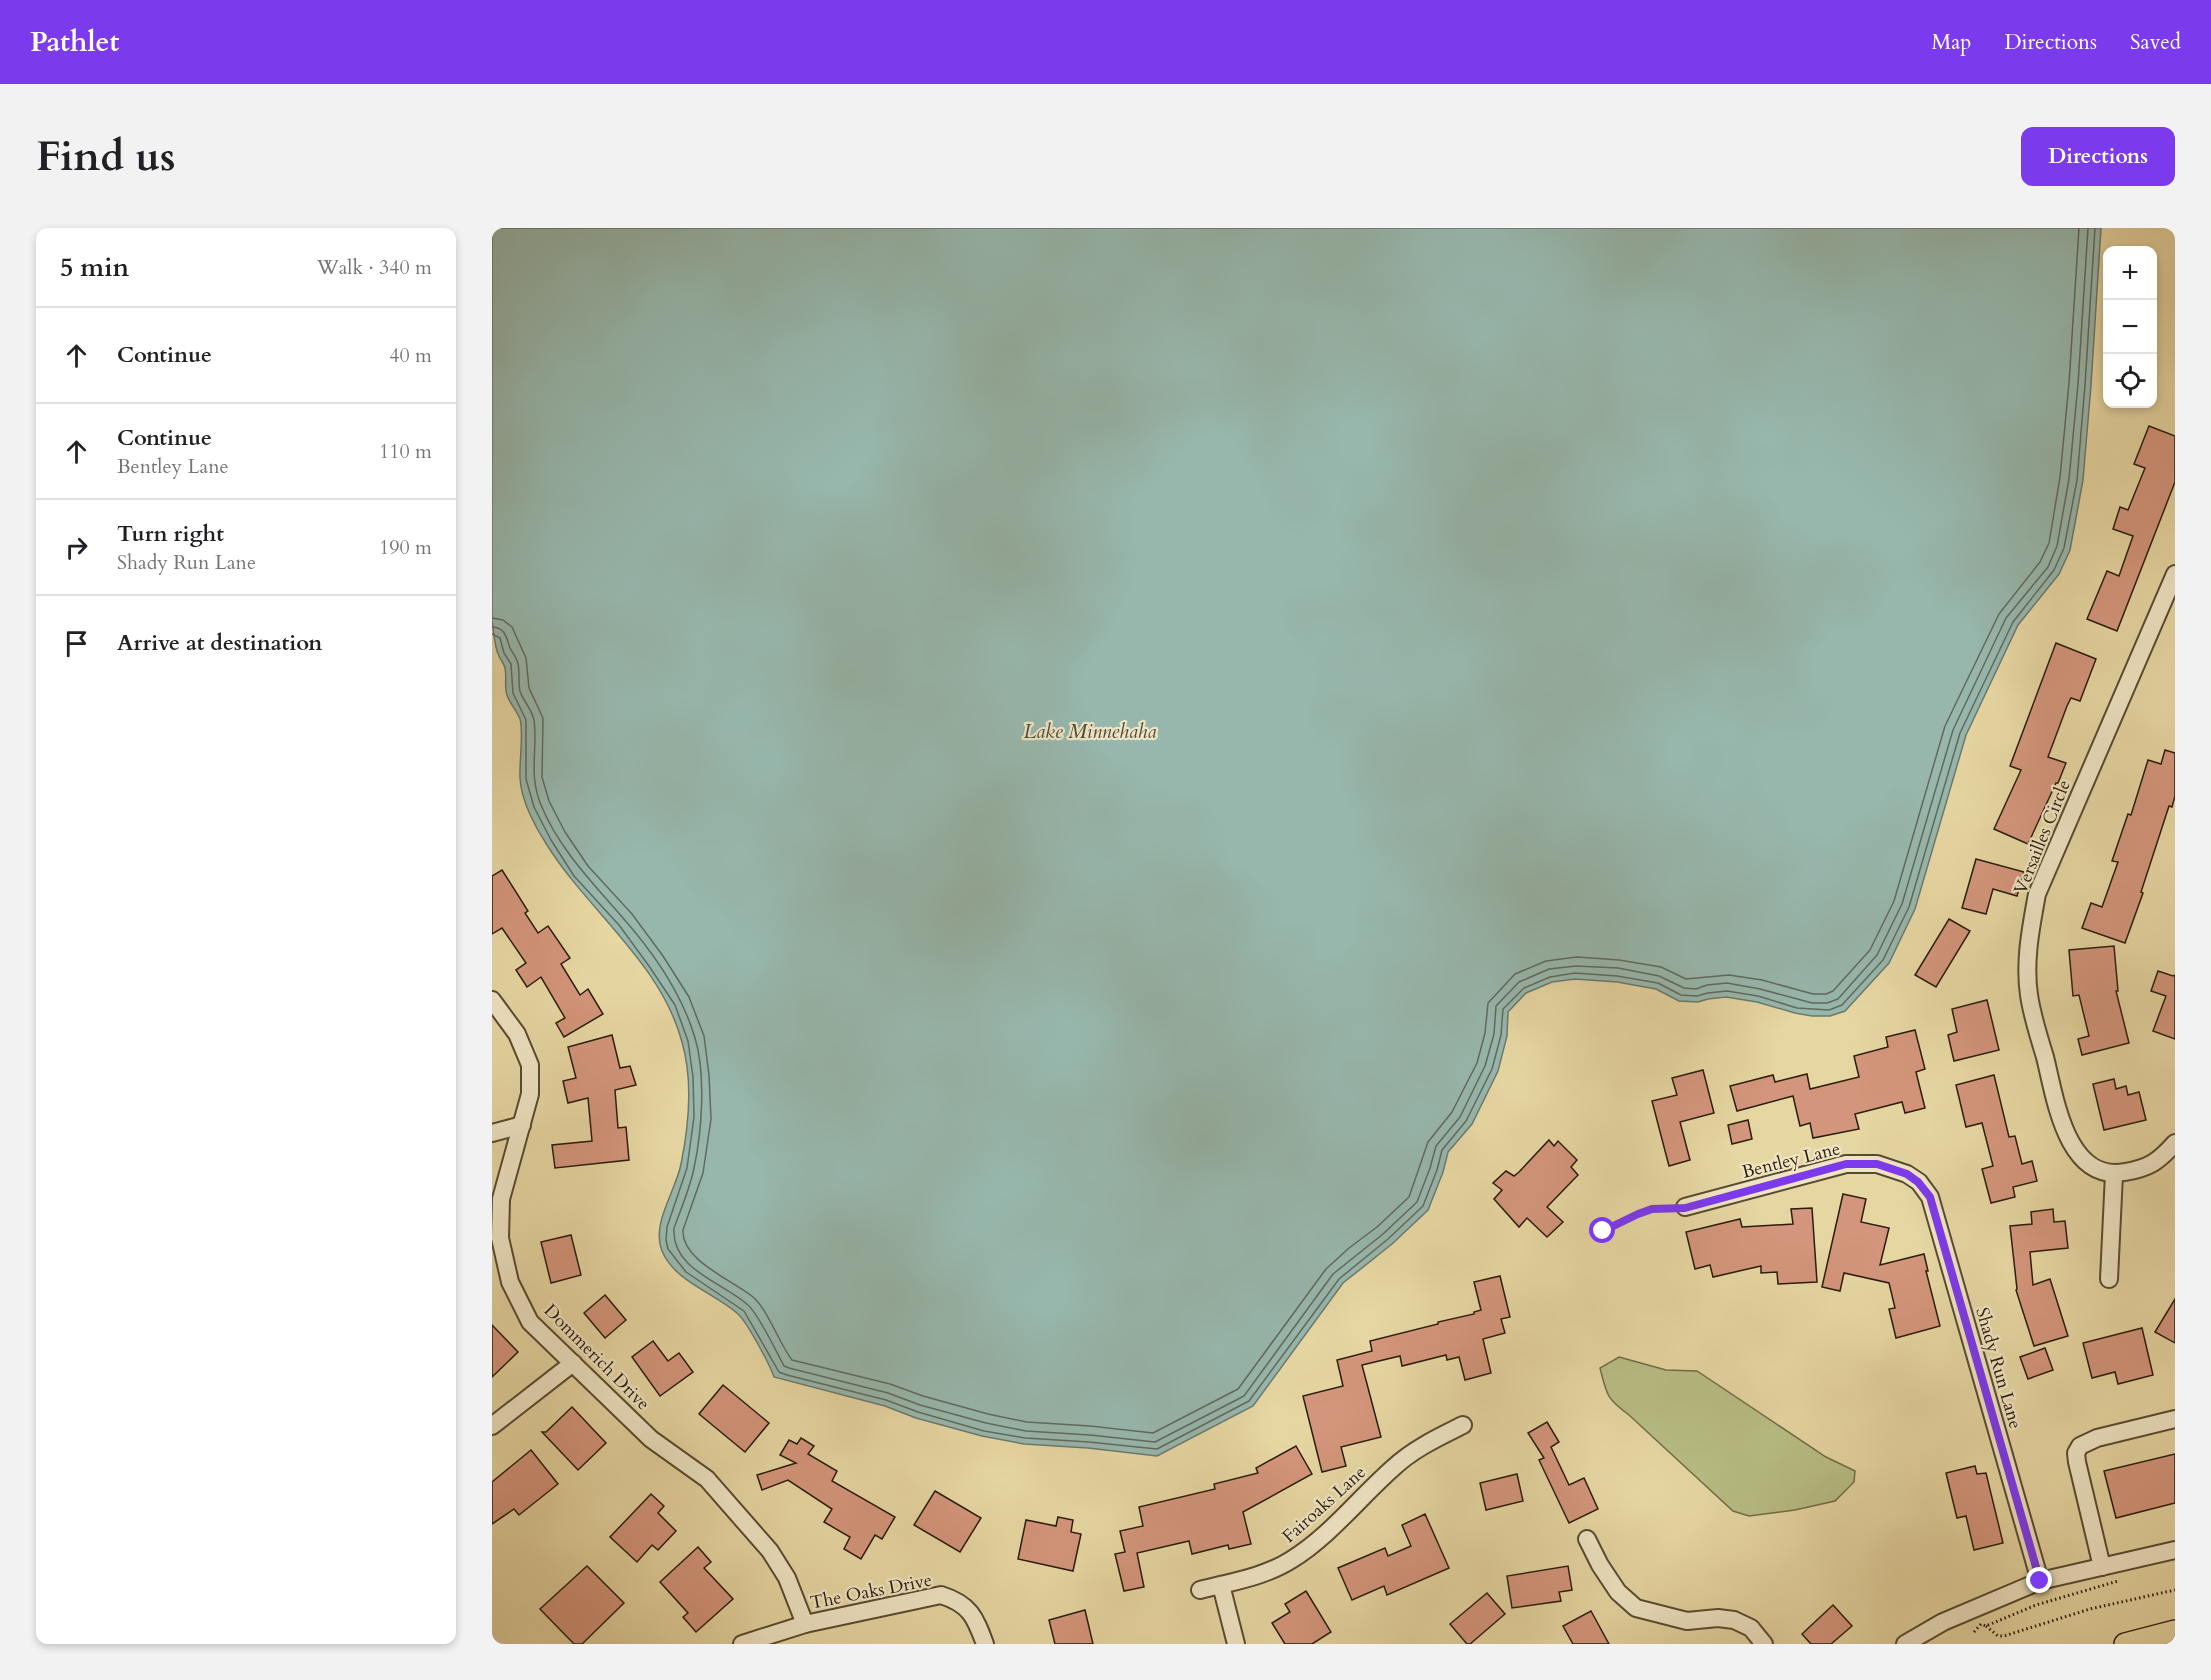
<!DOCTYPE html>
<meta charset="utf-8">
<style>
:root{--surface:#fff;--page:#f2f2f2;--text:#202124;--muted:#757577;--line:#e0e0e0;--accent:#7c3aed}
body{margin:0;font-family:Cardo,serif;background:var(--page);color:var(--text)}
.controls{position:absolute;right:18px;top:18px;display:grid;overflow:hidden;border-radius:12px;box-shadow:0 3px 9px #0003}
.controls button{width:54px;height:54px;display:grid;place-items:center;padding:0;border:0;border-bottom:2px solid var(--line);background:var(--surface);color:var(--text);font:30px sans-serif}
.stop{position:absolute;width:18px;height:18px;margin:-14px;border:4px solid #7c3aed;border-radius:50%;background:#fff}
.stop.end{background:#7c3aed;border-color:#fff;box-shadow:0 2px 6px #0008}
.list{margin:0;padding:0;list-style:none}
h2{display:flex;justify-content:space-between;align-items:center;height:78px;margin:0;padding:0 24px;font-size:26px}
h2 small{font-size:20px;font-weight:400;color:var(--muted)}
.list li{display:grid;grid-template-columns:39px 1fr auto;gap:18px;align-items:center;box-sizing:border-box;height:96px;padding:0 24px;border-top:2px solid var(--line)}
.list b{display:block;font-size:22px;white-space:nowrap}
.list p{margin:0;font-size:20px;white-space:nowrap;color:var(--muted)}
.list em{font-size:20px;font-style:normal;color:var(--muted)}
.icon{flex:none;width:33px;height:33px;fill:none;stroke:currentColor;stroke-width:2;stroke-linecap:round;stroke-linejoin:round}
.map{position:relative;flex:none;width:1683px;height:1416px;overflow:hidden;border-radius:12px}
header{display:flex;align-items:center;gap:36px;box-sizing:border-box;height:84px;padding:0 30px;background:var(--accent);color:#fff}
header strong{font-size:28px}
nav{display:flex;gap:33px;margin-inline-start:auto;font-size:21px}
.intro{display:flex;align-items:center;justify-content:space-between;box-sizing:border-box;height:144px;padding:0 36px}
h1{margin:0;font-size:42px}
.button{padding:15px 27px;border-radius:12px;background:var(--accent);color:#fff;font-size:21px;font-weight:700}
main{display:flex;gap:36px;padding:0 36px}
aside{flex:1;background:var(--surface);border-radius:12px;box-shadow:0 3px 9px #0003}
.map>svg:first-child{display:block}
.green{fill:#b7bd83;stroke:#706d48;stroke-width:1.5}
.water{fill:#97b7ad;stroke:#6b796d;stroke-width:1.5}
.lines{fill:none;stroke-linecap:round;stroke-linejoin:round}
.shore{stroke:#606a5d;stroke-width:1.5}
.building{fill:#d3957b;stroke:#2a1d0d;stroke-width:1.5}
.minor-casing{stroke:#594b32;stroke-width:20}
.major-casing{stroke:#2a1d0d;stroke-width:24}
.path{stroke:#2a1d0d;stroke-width:3;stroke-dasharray:1.5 3;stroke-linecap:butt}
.minor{stroke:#efe4c3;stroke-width:16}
.major{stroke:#e6d6a2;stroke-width:21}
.route{stroke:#7c3aed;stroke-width:8}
.labels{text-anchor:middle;stroke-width:4.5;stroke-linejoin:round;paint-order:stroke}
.street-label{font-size:18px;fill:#2a1d0d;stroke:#efe4c3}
.water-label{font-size:20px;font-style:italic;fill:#4b4b3d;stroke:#efe4c3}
</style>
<header>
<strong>Pathlet</strong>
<nav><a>Map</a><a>Directions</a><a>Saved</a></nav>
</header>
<div class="intro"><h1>Find us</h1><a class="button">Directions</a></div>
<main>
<aside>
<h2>5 min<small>Walk · 340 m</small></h2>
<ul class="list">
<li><svg class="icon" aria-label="ahead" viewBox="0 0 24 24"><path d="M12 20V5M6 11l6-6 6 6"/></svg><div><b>Continue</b></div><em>40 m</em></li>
<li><svg class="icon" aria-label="ahead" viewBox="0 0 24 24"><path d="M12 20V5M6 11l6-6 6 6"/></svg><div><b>Continue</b><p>Bentley Lane</p></div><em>110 m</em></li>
<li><svg class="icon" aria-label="right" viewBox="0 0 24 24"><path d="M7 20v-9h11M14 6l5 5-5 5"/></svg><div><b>Turn right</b><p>Shady Run Lane</p></div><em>190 m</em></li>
<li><svg class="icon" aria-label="arrive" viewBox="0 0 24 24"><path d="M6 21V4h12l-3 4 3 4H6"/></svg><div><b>Arrive at destination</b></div></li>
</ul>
</aside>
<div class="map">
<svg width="1683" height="1416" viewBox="0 0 1683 1416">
<rect width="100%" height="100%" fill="#e6d6a2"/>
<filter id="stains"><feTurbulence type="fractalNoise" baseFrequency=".00333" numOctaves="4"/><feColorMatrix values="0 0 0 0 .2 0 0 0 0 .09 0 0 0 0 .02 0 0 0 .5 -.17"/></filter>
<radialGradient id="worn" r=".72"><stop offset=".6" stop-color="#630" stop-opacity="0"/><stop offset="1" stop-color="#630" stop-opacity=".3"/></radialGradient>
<path class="green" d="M1127 1129 1174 1142 1205 1143 1334 1229 1363 1243 1362 1254 1343 1273 1303 1282 1257 1288 1241 1283 1137 1187C1114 1170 1115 1167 1108 1140Z"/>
<path class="water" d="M0 0H1609L1599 157 1591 252 1578 322 1567 346 1526 397 1474 507 1423 681 1397 735 1353 783 1338 788H1320L1303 785 1265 774 1234 769 1216 771 1206 774 1187 773 1164 761 1125 754 1083 751 1060 754 1034 765 1016 784 1015 808 1006 843 980 896 956 924 951 944 936 982 900 1016 851 1055 761 1178 665 1228 596 1220 532 1216 490 1208 424 1190 393 1178 282 1149C278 1137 255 1094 246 1086 223 1065 183 1054 170 1023 159 995 184 963 189 936 197 897 201 852 190 814 169 735 97 684 55 617 43 599 29 572 28 550 27 535 32 505 28 491 25 483 18 476 15 467 12 459 15 449 13 440 12 435 9 433 7 428 2 418 2 404 0 393Z"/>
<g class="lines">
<g class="shore">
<path d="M0 390 11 392 20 399 34 430 37 460 51 490 50 549 57 573 73 604 96 638 140 686 171 728 197 769 212 808 217 847 219 891 211 945 191 1002C189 1032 240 1052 261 1069 276 1082 287 1115 300 1132L398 1156 431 1168 496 1186 535 1194 598 1198 661 1205 746 1161 834 1041 857 1020 885 999 917 969 936 914 960 884 985 835 993 805 996 775 1023 746 1054 733 1085 729 1127 732 1169 739 1194 751 1237 747 1270 752 1321 766H1334L1341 763 1378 722 1402 673 1453 498 1507 386 1548 334 1557 315 1568 249 1577 155 1587 0"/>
<path d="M0 399C14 400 14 409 18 420 21 426 25 430 26 436 28 445 26 455 28 463 31 473 40 481 42 492 46 522 36 546 49 577 67 621 100 654 131 690 161 724 190 766 203 810 214 846 210 903 202 940 198 960 189 981 182 1000 179 1042 231 1054 256 1077 267 1087 284 1123 292 1138L297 1140 396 1165 428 1177 494 1195 534 1203 598 1207 663 1214 752 1168 841 1046 891 1006 925 974 938 940 944 918 968 889 993 838 1002 806 1004 778 1027 754 1057 741 1084 738 1126 740 1167 748 1192 760 1204 761 1215 757 1235 755 1268 761 1320 775H1335L1346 771 1385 727 1410 676 1461 502 1514 390 1556 339 1565 318 1577 251 1586 156 1596 0"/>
<path d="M0 406 8 410 12 425 19 436 21 465 34 492V551L42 579 59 612 82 648 127 697 157 738 183 777 196 813 201 849 202 889 195 940 175 999 174 1012 176 1021 194 1044 252 1083 287 1144 295 1147 394 1172 426 1184 492 1203 533 1210 597 1214 665 1221 757 1173 847 1051 896 1011 931 978 945 942 950 922 974 893 1000 841 1009 807 1011 781 1032 760 1058 749 1083 745 1125 748 1166 755 1189 767 1205 768 1216 765 1235 763 1266 768 1305 780 1337 782 1350 777 1391 732 1417 679 1468 505 1521 394 1562 342 1572 320 1585 252 1593 157 1603 0"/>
</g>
</g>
<g class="building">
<path d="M1657 198 1683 208V254L1625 403 1595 391 1615 343 1627 348 1641 308 1621 301 1628 279 1636 282 1653 240 1642 236Z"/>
<path d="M1564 415 1604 431 1588 473 1579 470 1575 478 1556 529 1574 535 1566 555H1564L1536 616 1502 601 1529 542 1518 538Z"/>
<path d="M1673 522 1683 525V568L1680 579 1677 578 1649 664 1651 665 1633 715 1590 700 1599 675 1610 679 1626 634 1620 633 1636 586 1639 587 1656 532 1669 536Z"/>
<path d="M1484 631 1532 644 1525 668 1501 661 1494 686 1470 680Z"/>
<path d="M10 642 36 683 33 685 46 705 56 698 78 730 69 736 88 767 96 761 111 786 72 809 64 795 73 790 49 749 35 759 24 742 34 735 10 700 0 706V648Z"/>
<path d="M1457 691 1478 703 1444 759 1423 747Z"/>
<path d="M1622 718 1626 763H1624L1637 815 1590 827 1586 811 1597 808 1587 767 1581 768 1577 722Z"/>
<path d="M1666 743 1681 748 1683 747V811L1661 803 1674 768 1659 763Z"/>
<path d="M1495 772 1507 822 1462 833 1456 807 1465 804 1460 781Z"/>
<path d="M1423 802 1433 841 1424 844 1433 880 1413 885 1410 874 1363 886 1367 901 1321 910 1318 895 1308 898 1301 868 1245 883 1238 858 1281 847 1283 854 1315 846 1318 861 1367 849 1362 828 1396 819 1394 809Z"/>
<path d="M120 807 128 840 138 838 144 857 123 862 126 900 134 899 137 932 63 940 60 917 100 913 96 870 76 875 71 853 84 850 76 819Z"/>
<path d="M1211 842 1222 885 1188 894 1198 932 1177 938 1160 873 1185 867 1180 850Z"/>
<path d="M1502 847 1517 909 1523 908 1530 936 1540 933 1545 953 1521 959 1523 969 1499 975 1490 941 1501 938 1490 895 1474 899 1464 857Z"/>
<path d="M1622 851 1624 861 1634 858 1636 867 1647 864 1654 892 1612 902 1601 856Z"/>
<path d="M1256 892 1260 911 1240 916 1236 897Z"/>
<path d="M1057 912 1062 918 1066 913 1085 932 1079 939 1086 947 1055 979 1071 994 1055 1009 1035 990 1027 999 1002 971 1010 962 1001 955 1014 943 1022 948 1027 944Z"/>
<path d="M1351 966 1374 971 1369 994 1397 1000 1388 1037 1432 1026 1436 1043H1434L1448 1098 1404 1110 1397 1081 1403 1080 1397 1055 1352 1045 1348 1063 1330 1059Z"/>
<path d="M1320 980 1325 1054 1286 1056 1285 1044 1269 1045V1038L1221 1049 1218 1037 1203 1041 1194 1004 1248 991 1250 999 1301 996 1299 981Z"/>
<path d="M1561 981 1562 994 1573 993 1576 1020 1538 1024 1541 1057 1558 1051 1576 1108 1542 1118 1524 1062 1525 1061 1518 998 1540 996 1539 984Z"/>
<path d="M79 1007 89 1047 59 1055 49 1014Z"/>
<path d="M1008 1048 1018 1089 1009 1091 1013 1105 991 1111 999 1145 973 1152 967 1129 955 1132 954 1127 910 1138 908 1128 870 1137 889 1209 849 1219 854 1238 830 1244 811 1168 851 1158 845 1132 880 1123 878 1113 946 1096V1094L982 1086V1084L989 1082 982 1054Z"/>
<path d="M113 1067 134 1092 113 1110 92 1085Z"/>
<path d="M1683 1071V1115L1663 1104Z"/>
<path d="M0 1097 26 1124 0 1149Z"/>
<path d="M1650 1100 1661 1147 1626 1156 1623 1144 1600 1150 1591 1115Z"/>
<path d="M161 1113 176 1133 187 1125 201 1144 168 1168 140 1129Z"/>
<path d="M1553 1120 1561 1142 1536 1151 1528 1129Z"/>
<path d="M231 1157 277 1195 253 1224 207 1186Z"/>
<path d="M80 1179 114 1215 86 1242 50 1204H54Z"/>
<path d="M1055 1194 1067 1214 1059 1219 1077 1257 1092 1250 1106 1281 1077 1295 1047 1232 1052 1230 1036 1205Z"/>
<path d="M309 1210 322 1218 316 1226 345 1243 340 1253 403 1289 390 1311 383 1307 369 1331 352 1321 358 1309 332 1294 340 1281 296 1252 270 1262 265 1247 304 1235 288 1227 297 1212 305 1216Z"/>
<path d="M804 1218 820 1246 751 1284 759 1316 737 1321 736 1317 700 1326 697 1313 645 1325 652 1359 632 1363 623 1326 633 1324 628 1303 651 1298 647 1279 723 1261 722 1256 766 1245 764 1240Z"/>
<path d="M39 1222 66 1256 27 1287 22 1281 0 1296V1254Z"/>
<path d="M1683 1226V1275L1624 1290 1612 1243Z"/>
<path d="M1483 1238 1485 1246 1494 1245 1511 1315 1482 1322 1474 1288 1465 1290 1454 1245Z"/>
<path d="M1025 1246 1031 1273 994 1282 988 1255Z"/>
<path d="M443 1263 489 1290 468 1324 422 1297Z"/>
<path d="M159 1266 172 1278 166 1285 184 1303 166 1322 160 1317 145 1334 118 1309Z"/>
<path d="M933 1286 957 1340 895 1367 892 1358 860 1372 846 1340 893 1320 896 1328 919 1318 910 1297Z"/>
<path d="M566 1289 581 1292 579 1304 589 1306 581 1343 526 1331 534 1292 564 1298Z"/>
<path d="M206 1319 219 1334 212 1340 241 1371 204 1404 191 1389 196 1385 168 1354Z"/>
<path d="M95 1338 132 1375 90 1416H82L48 1381Z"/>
<path d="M1076 1338 1080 1362 1067 1364 1069 1373 1020 1380 1015 1348Z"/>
<path d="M814 1363 839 1404 820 1416H793L780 1395 798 1384 793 1376Z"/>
<path d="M995 1365 1013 1386 978 1416H975L958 1396Z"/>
<path d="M1341 1377 1360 1398 1339 1416H1319L1310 1406Z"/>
<path d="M593 1382 601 1416H563L557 1392Z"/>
<path d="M1099 1383 1117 1416H1081L1071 1398Z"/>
</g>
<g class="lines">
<defs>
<g id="minor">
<path d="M1683 346 1545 666C1539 699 1532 733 1537 767 1540 788 1547 809 1553 829 1563 869 1574 955 1633 944 1657 940 1666 934 1683 915"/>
<path d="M0 772 25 806 38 837V866L9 971 8 1010 18 1054 38 1094 159 1211 215 1251 278 1323 295 1350 313 1396"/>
<path d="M0 905 30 897"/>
<path d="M1193 979 1354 936H1385L1415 946 1427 954 1438 969 1548 1353"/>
<path d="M1617 1051 1622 946"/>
<path d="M0 1198 81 1135"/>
<path d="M1095 1311 1108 1337 1126 1364 1144 1380 1195 1393 1226 1390 1242 1392 1259 1400 1272 1416"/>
<path d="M1610 1339 1585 1234 1584 1225 1588 1218 1605 1210 1683 1191"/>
<path d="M729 1357 744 1416"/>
<path d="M708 1362C739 1354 772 1349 799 1332 838 1308 867 1270 901 1240 921 1221 947 1209 971 1197"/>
<path d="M250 1416 313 1396 449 1367C478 1376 483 1389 493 1416"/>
<path d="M1413 1416 1451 1394 1548 1353 1683 1322"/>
</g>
<path id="major" d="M1633 1416 1683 1403"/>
</defs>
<use href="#minor" class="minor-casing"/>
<use href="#major" class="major-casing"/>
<g class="path">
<path d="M1111 1003C1135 991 1151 982 1179 980"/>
<path d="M1494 1398 1506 1408H1512L1598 1381 1683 1362"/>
<path d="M1482 1404 1489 1396 1494 1398 1544 1377 1626 1353"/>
</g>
<use href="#minor" class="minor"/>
<use href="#major" class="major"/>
</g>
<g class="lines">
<path class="route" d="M1111 1003 1146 986 1160 981 1193 980 1354 936H1385L1415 946 1426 954 1438 969 1548 1353"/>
</g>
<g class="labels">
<g class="street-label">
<text transform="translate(1550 609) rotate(-68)" y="6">Versailles Circle</text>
<text transform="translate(1299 932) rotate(-14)" y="6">Bentley Lane</text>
<text transform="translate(105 1129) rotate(45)" y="6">Dommerich Drive</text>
<text transform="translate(1507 1140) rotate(74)" y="6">Shady Run Lane</text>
<text transform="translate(832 1276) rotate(-42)" y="6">Fairoaks Lane</text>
<text transform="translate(379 1363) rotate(-11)" y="6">The Oaks Drive</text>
</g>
<g class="water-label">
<text x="598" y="510">Lake Minnehaha</text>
</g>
</g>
<rect width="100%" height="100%" filter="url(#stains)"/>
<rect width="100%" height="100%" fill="url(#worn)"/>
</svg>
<div class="controls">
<button>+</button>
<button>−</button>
<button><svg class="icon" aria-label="locate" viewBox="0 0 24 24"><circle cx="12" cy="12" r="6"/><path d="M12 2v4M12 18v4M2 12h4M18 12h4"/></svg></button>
</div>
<div class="stop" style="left:1111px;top:1003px"></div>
<div class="stop end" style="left:1548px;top:1353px"></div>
</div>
</main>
